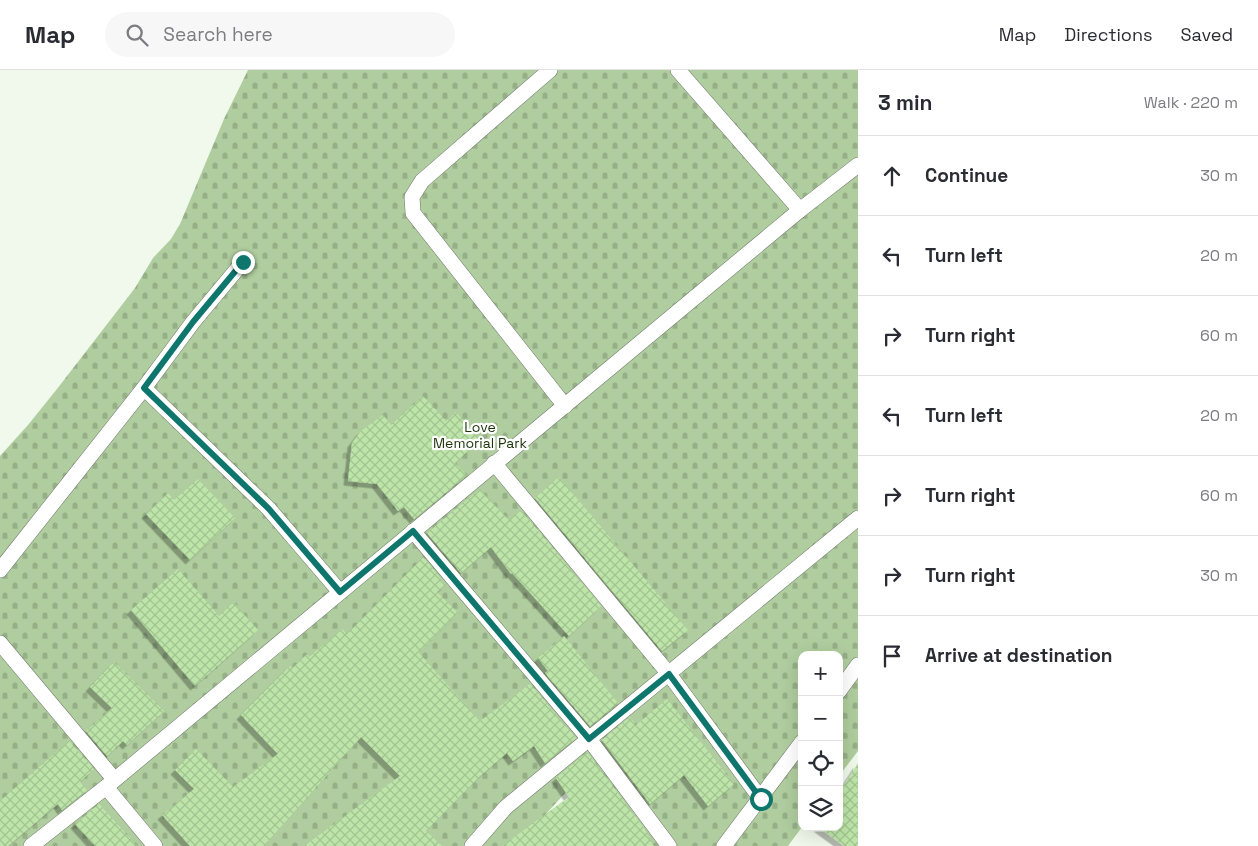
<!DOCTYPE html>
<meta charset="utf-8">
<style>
:root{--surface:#fff;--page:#f7f7f7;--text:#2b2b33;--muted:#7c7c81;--line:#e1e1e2}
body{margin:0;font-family:"Space Grotesk",sans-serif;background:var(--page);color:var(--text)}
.controls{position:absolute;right:15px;bottom:15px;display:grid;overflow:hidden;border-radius:10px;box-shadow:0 5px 20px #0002}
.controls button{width:45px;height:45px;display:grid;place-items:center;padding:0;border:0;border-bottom:1px solid var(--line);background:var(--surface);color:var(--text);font:25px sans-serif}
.stop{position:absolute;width:15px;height:15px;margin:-11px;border:4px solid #0f766e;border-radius:50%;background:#fff}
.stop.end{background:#0f766e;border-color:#fff;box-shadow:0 1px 5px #0008}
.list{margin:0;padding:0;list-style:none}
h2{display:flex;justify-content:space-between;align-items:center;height:65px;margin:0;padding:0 20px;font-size:21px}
h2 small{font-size:16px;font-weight:400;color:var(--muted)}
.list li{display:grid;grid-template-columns:32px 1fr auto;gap:15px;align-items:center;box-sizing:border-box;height:80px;padding:0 20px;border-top:1px solid var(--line)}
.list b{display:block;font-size:19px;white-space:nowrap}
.list em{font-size:16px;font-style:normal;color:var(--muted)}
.icon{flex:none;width:28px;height:28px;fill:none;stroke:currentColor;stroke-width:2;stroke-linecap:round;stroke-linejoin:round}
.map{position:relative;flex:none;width:858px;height:776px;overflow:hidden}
header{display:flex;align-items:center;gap:30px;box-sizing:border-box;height:70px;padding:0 25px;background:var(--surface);border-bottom:1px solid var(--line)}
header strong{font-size:24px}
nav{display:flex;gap:28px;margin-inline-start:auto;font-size:18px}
.search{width:350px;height:45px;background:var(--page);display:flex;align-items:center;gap:12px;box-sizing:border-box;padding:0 18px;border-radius:28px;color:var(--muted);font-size:19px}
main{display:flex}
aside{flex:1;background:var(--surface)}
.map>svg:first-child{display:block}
.cemetery{fill:url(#cemetery-stones)}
.building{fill:url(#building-cross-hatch);filter:url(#shadow)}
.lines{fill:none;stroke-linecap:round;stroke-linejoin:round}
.lane-casing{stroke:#70786c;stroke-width:16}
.lane{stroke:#fff;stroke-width:15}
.route{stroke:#0f766e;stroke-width:6}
.labels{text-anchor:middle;stroke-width:4.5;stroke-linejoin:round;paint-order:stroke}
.park-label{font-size:14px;fill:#1b330a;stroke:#fff}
</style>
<header>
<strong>Map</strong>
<div class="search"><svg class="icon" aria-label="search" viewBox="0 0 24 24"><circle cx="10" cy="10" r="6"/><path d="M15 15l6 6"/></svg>Search here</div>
<nav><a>Map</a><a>Directions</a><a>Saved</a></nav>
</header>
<main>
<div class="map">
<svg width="858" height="776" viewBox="0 0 858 776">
<defs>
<pattern id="cemetery-stones" width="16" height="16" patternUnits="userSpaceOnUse" patternTransform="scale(1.25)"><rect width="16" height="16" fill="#afcd9e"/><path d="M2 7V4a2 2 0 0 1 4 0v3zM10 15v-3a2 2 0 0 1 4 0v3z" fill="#96af87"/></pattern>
<pattern id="building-cross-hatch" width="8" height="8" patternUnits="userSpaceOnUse" patternTransform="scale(1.25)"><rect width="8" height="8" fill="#bee5a9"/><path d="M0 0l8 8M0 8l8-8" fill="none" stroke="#a2c490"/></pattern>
<filter id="shadow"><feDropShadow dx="-4.5" dy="4.5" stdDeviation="0" flood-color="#0004"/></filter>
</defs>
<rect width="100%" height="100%" fill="#f0f9eb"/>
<path class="cemetery" d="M248 0H858V681L839 706V585H802V757L788 776H610L569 719 516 776H0V386L28 355 57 319 135 218 153 188 171 169 180 154 224 49Z"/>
<g class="building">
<path d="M423 326 446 351 456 342 480 370 455 393 467 405 414 449 404 437 398 441 377 414 348 411 352 373 361 361 383 345 391 355Z"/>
<path d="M559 407 688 560 662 581 535 428Z"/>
<path d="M198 409 235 448 190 490 146 444 168 423 174 430Z"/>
<path d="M480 419 509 450 521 440 601 536 569 566 512 503 511 504 491 477 461 503 427 463Z"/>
<path d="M423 487 446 515 437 522 458 543 419 583 480 651 530 614 576 668 545 693 534 676 513 691 507 683 479 707 426 761 442 776H304L400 706 361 667 264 776H190L162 745 194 719 175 700 196 679 233 717 278 684 241 645 290 596 292 598 307 584 309 587 342 559 347 564Z"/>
<path d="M178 499 219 546 234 532 258 560 195 616 131 540Z"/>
<path d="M564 566 618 633 590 656 545 603 548 601 538 588Z"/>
<path d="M114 592 164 641 127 675 123 671 107 686 86 661 112 638 90 617Z"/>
<path d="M667 629 734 714 708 736 684 705 650 734 602 670 630 647 636 655Z"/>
<path d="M69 671 94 699 80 712 87 720 62 740 58 734 8 776H0V731Z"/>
<path d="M587 682 644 758 654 776H502L569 727 556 708Z"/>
<path d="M858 693V776H844L818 757H839V723Z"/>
<path d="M99 734 137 776H95L75 754Z"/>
</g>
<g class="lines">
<defs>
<g id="lane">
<path d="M550 0 422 111 412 127 413 143 565 336"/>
<path d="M678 0 800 140"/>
<path d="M144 318 269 439 340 522"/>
<path d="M494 393 669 604 761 729"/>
<path d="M413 461 589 669 669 776"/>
<path d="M0 500 144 318 193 252 243 192"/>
<path d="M0 573 114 709"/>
<path d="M839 621 858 595"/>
<path d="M106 717 155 776"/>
<path d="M31 776 106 717 800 140 858 95"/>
<path d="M472 776 506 737 858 448"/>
<path d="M724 776 802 672"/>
</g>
</defs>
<use href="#lane" class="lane-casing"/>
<use href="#lane" class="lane"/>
</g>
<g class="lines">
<path class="route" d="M243 192 193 252 144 318 269 439 340 522 413 461 589 669 669 604 761 729"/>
</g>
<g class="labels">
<g class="park-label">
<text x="480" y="362">Love<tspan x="480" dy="16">Memorial Park</tspan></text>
</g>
</g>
</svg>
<div class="controls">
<button>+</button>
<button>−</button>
<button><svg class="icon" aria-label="locate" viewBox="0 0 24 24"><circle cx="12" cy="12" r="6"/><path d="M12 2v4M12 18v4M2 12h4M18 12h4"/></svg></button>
<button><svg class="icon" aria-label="layers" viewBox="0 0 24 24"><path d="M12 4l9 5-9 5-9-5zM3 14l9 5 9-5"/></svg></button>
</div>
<div class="stop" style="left:761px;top:729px"></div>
<div class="stop end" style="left:243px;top:192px"></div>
</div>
<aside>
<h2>3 min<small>Walk · 220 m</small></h2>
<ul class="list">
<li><svg class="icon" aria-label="ahead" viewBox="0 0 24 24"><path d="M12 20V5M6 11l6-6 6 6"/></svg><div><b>Continue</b></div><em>30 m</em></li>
<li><svg class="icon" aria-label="left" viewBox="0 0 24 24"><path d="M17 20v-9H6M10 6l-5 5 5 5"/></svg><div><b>Turn left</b></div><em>20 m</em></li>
<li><svg class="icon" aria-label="right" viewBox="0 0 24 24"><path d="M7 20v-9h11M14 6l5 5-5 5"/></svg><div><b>Turn right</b></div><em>60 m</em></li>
<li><svg class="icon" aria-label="left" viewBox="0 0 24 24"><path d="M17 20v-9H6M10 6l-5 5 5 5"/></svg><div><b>Turn left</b></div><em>20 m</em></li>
<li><svg class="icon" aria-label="right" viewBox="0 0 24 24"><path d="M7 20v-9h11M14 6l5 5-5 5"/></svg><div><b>Turn right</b></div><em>60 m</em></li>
<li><svg class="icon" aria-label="right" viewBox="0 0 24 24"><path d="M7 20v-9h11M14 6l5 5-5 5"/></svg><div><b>Turn right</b></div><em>30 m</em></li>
<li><svg class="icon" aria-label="arrive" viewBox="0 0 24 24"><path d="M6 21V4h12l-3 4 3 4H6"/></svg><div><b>Arrive at destination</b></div></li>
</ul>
</aside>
</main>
